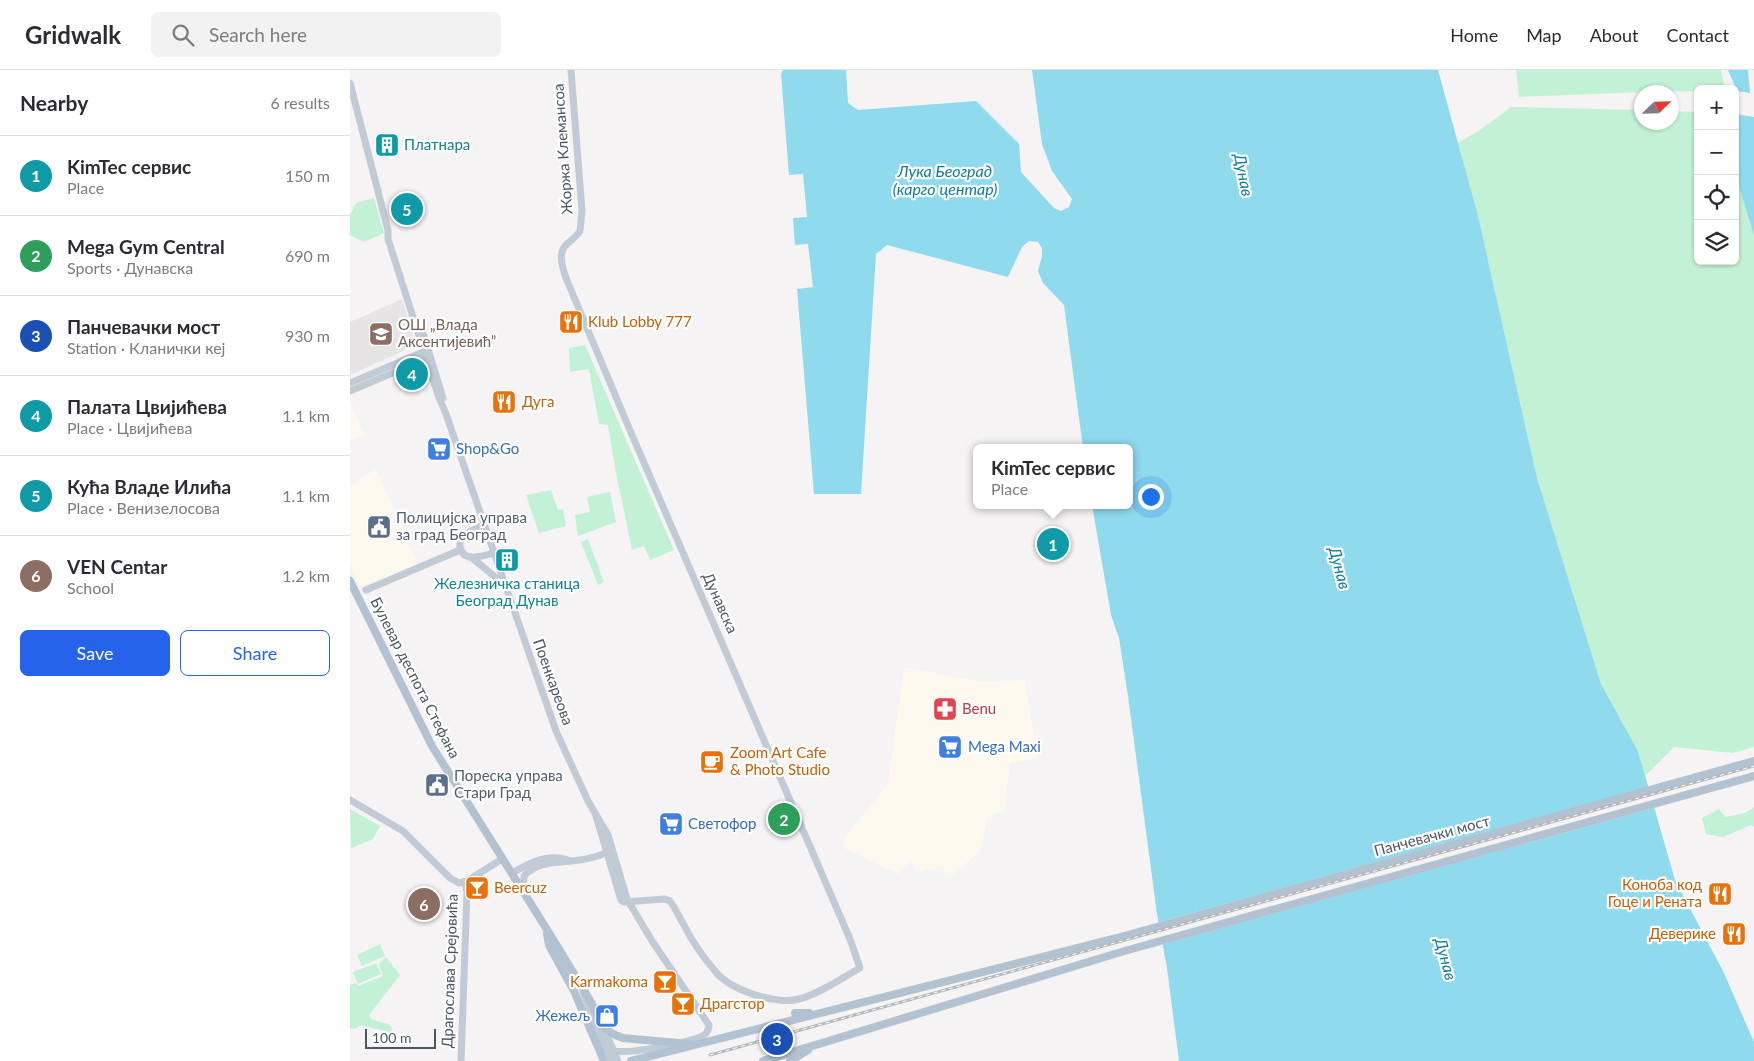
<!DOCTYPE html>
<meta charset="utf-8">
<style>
:root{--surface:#fff;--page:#f2f2f3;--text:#2b2b33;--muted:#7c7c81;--line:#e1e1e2;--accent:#2563eb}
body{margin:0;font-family:Lato,sans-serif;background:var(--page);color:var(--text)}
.controls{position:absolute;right:15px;top:15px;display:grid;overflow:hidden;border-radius:8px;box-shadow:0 1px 4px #0004}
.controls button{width:45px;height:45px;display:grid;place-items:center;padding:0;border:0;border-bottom:1px solid var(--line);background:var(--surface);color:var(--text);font:25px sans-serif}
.compass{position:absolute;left:1284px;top:15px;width:45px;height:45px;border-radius:50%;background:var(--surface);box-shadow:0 1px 4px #0004;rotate:67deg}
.scale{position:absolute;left:15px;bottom:12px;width:71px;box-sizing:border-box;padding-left:5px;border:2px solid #4a5661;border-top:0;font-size:14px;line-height:18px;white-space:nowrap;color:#4a5661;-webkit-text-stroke:4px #fff;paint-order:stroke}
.you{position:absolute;left:800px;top:426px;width:18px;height:18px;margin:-12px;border:4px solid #fff;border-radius:50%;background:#1a73e8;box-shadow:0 0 0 8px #1a73e833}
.badge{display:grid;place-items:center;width:32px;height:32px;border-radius:50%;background:var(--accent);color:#fff;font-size:16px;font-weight:700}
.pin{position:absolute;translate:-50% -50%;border:2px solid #fff;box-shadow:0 1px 5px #0006}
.popup{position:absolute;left:623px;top:374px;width:160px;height:65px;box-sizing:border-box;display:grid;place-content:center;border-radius:8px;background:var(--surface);filter:drop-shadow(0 1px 4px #0005);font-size:16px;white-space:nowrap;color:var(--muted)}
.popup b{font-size:19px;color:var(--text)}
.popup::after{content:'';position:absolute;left:50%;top:100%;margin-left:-10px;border:10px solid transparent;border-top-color:var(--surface)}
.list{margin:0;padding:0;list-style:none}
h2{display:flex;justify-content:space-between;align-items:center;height:65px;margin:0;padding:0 20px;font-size:21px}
h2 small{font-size:16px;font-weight:400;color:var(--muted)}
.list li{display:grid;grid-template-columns:32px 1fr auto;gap:15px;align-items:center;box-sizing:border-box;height:80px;padding:0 20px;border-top:1px solid var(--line)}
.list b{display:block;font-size:19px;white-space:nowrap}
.list p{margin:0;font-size:16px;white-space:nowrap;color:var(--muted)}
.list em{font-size:16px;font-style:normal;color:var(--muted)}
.actions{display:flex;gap:10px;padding:15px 20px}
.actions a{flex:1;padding:11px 0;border:1px solid var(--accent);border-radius:8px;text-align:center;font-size:18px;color:var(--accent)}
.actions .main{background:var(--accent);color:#fff}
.icon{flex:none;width:28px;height:28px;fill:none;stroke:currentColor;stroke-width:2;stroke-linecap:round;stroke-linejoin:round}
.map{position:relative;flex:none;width:1404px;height:991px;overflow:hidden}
header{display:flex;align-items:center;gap:30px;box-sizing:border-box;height:70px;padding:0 25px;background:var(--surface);border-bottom:1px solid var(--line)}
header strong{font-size:24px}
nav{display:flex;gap:28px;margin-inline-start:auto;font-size:18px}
.search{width:350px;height:45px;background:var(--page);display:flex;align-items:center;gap:12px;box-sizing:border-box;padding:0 18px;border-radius:8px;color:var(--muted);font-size:19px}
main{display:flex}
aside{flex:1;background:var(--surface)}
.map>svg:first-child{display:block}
.commercial{fill:#fdf9ef}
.education{fill:#e6e4e5}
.green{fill:#c3f1d5}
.water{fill:#90daee}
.pier{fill:#f5f3f3}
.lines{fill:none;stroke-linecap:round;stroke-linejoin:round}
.secondary{stroke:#c1cbd6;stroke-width:7}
.primary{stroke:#b3c2d1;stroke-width:8}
.rail-casing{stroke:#b5b8bd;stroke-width:3}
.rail{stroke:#fff;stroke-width:1;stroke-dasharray:4;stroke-linecap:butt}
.labels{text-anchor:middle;stroke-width:4.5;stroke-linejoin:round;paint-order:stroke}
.culture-label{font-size:15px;fill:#0d838f;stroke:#fff;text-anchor:start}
.street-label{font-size:15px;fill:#4a5661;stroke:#fff}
.food-label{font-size:15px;fill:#c56008;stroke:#fff;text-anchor:start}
.education-label{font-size:15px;fill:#785e54;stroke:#fff;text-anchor:start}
.shop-label{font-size:15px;fill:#366cbe;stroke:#fff;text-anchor:start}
.service-label{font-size:15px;fill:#4e5e75;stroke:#fff;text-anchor:start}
.health-label{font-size:15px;fill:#be3a42;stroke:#fff;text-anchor:start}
.water-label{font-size:16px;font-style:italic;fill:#0c7c9b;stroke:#fff}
</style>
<header>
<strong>Gridwalk</strong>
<div class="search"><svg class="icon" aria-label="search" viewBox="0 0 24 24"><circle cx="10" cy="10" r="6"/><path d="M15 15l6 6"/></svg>Search here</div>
<nav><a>Home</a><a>Map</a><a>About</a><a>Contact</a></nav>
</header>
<main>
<aside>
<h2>Nearby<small>6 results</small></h2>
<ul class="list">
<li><span class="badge" style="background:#0f9aa8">1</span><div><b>KimTec сервис</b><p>Place</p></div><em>150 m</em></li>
<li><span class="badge" style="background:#2e9e5b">2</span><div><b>Mega Gym Central</b><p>Sports · Дунавска</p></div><em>690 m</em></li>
<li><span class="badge" style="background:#1a4fb4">3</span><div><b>Панчевачки мост</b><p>Station · Кланички кеј</p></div><em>930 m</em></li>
<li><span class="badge" style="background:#0f9aa8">4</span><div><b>Палата Цвијићева</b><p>Place · Цвијићева</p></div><em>1.1 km</em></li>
<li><span class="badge" style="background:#0f9aa8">5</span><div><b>Кућа Владе Илића</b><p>Place · Венизелосова</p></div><em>1.1 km</em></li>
<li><span class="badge" style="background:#8d6e63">6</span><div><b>VEN Centar</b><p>School</p></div><em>1.2 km</em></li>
</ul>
<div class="actions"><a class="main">Save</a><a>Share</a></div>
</aside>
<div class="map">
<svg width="1404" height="991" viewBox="0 0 1404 991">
<rect width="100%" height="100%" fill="#f5f3f3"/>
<g class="commercial">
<path d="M0 332 14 365 0 371Z"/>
<path d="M26 398 67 494 11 517 0 494V417Z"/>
<path d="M554 597 628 611 675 610 688 688 660 693 654 741 638 747 630 782 602 805 595 806 593 796 567 803 562 791 548 804 496 779 494 777V768L538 714Z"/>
</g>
<path class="education" d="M52 229 66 275 0 305V252Z"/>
<g class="green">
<path d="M1166 0H1371L1375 19H1348V21L1294 22 1169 27Z"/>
<path d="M1161 37 1291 40 1292 52H1322V41L1348 42V191H1385V103L1404 166V677L1383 683 1324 677 1295 706 1288 681 1251 614 1187 408 1138 190 1108 73 1130 60Z"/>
<path d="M24 128 34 163 14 172 0 165V145L6 133Z"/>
<path d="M235 275 324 480 300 490 294 476 282 480 266 403 258 355 249 354 239 299 220 302 219 278Z"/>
<path d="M201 420 208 440 213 439 216 456 189 463 176 425Z"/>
<path d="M260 422 266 452 228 466 225 445 240 442 237 427Z"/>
<path d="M238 469 254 512 248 515 231 472Z"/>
<path d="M1404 737V757L1401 755 1373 767 1356 764 1352 748 1369 739 1375 747 1395 743Z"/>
<path d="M0 739 30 756 23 769 1 778Z"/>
<path d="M30 874 35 886 12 896 7 885Z"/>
<path d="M36 887 50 905 19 945 21 949 41 955 43 963 10 955 5 959 0 958V915L6 913 8 916 33 906 29 894Z"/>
<path d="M26 893 31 904 8 914 3 902Z"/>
</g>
<g class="water">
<path d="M433 0H496L498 33 508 40 626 31 669 74 671 102 704 138 711 141 719 137 722 129 702 101 692 74 682 0H1088L1128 146 1187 408 1251 614 1288 681 1325 810 1373 901 1404 972V991H829L817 898 807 844 778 626 769 568 761 545 742 435H779V378H733L714 235 693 213 688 201 692 186V178L688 172 679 171 672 177 658 207 537 175 526 184 511 424H464L447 219 463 217 458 174 445 175 443 148 457 147 453 104 439 105 431 4Z"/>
<path d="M1378 0H1398L1400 23 1387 21Z"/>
<path d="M1385 44 1404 47V166L1385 103Z"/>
</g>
<path class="pier" d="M1301 716 1307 737 810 875 806 853Z"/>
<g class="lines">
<g class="secondary">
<path d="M221 0 232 141 230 161C227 166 223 169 218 173 207 182 212 196 216 208L282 365 500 869 510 898C492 908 469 924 449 929 425 935 380 920 365 901 354 888 343 873 335 857 330 849 326 839 320 831L315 829 274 832 271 830 246 746"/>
<path d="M0 13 38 160V169L88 325 96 344 206 661 238 731 258 765 277 829 302 871 359 955C359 959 358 962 354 965 340 973 280 984 264 981"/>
<path d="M70 253 93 328"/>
<path d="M0 313 78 280"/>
<path d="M0 321 80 287"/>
<path d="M134 455C127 458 118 461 113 467 111 470 109 473 110 477 113 493 133 486 144 483"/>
<path d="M122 488 154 514"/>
<path d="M16 520 110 480"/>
<path d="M0 730 53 761 100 808 109 813 117 811 152 789"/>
<path d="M162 803C180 793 197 783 218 790"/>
<path d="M173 822 174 806C188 790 211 793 230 790 239 789 248 786 257 783"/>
<path d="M233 922 261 991"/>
<path d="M254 958 268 991"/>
<path d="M111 991 117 822 115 812"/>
</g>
<g class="primary">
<path d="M0 511 82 676 206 874 241 932 254 958 263 964 273 968 339 974"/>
<path d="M197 864 199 875 224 921 254 991"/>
<path d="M445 943H459"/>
<path d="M281 991 767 868 1404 691"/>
<path d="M413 991 771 882 1404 706"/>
<path d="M440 991 458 980"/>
</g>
<defs>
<path id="rail" d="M360 985 1404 696"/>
</defs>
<use href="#rail" class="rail-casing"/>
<use href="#rail" class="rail"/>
</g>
<defs>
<symbol id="building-square" viewBox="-11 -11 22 22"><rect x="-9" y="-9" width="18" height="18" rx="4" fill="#0f9aa8" stroke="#fff"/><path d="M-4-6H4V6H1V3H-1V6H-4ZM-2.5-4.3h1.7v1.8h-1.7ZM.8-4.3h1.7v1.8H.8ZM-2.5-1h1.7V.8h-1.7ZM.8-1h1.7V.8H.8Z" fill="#fff"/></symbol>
<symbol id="restaurant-square" viewBox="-11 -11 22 22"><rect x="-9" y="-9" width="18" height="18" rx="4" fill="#e8710a" stroke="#fff"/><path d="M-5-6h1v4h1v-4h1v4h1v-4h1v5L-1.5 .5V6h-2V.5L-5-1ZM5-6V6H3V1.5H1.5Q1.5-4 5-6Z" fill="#fff"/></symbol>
<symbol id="school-square" viewBox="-11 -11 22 22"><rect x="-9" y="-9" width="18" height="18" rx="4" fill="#8d6e63" stroke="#fff"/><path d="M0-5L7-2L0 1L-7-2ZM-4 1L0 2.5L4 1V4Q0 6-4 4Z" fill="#fff"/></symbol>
<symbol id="supermarket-square" viewBox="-11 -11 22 22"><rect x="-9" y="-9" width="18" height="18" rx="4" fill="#3f7fe0" stroke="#fff"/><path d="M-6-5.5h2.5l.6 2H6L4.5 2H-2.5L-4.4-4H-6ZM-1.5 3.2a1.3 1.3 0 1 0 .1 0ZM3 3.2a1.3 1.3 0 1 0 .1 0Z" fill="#fff"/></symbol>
<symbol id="civic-square" viewBox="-11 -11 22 22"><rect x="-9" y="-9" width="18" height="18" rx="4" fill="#5c6f8a" stroke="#fff"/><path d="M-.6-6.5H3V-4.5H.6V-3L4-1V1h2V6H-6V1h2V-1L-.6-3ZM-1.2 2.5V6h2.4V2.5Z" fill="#fff"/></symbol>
<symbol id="pharmacy-square" viewBox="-11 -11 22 22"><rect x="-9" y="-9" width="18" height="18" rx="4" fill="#e0444e" stroke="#fff"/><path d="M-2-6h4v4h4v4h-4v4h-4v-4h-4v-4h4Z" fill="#fff"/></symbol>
<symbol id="cafe-square" viewBox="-11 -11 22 22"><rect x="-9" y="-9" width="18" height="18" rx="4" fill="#e8710a" stroke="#fff"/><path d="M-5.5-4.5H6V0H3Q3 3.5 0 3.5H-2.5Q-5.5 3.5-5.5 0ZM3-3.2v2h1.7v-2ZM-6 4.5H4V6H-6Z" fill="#fff"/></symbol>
<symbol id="bar-square" viewBox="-11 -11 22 22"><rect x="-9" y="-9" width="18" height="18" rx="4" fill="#e8710a" stroke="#fff"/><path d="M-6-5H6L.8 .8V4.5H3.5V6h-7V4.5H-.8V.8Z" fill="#fff"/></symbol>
<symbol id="shop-square" viewBox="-11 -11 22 22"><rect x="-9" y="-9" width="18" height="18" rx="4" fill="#3f7fe0" stroke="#fff"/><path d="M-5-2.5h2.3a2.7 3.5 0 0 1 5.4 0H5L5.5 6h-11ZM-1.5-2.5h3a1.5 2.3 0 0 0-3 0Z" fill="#fff"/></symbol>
</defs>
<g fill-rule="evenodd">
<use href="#building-square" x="23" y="61" width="28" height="28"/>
<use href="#restaurant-square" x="207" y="238" width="28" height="28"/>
<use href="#school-square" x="17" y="250" width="28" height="28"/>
<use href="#restaurant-square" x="140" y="318" width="28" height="28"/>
<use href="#supermarket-square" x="75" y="365" width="28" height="28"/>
<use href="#civic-square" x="15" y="443" width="28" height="28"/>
<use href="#building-square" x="143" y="476" width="28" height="28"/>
<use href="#pharmacy-square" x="581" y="625" width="28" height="28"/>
<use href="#supermarket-square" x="586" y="663" width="28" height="28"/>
<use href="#cafe-square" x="348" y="678" width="28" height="28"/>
<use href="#civic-square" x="73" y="701" width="28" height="28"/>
<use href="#supermarket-square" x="307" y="740" width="28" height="28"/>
<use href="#bar-square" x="113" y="804" width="28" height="28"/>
<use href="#restaurant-square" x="1356" y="810" width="28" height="28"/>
<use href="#restaurant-square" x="1370" y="850" width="28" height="28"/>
<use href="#bar-square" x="301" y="898" width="28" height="28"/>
<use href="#bar-square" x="319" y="920" width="28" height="28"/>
<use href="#shop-square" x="243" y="932" width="28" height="28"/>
</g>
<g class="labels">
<g class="culture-label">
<text x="54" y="80">Платнара</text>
<text x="157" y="519" text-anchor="middle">Железничка станица<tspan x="157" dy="17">Београд Дунав</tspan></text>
</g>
<g class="street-label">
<text transform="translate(213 79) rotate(-94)" y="5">Жоржа Клемансоа</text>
<text transform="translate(370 533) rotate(66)" y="5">Дунавска</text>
<text transform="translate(65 608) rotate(63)" y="5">Булевар деспота Стефана</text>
<text transform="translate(203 612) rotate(70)" y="5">Поенкареова</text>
<text transform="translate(1082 766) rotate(-15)" y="5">Панчевачки мост</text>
<text transform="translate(100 901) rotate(-88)" y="5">Драгослава Срејовића</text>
</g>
<g class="food-label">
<text x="238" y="257">Klub Lobby 777</text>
<text x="172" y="337">Дуга</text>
<text x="380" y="688">Zoom Art Cafe<tspan x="380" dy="17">&amp; Photo Studio</tspan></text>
<text x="1352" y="820" text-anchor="end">Коноба код<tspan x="1352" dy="17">Гоце и Рената</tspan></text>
<text x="144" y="823">Beercuz</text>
<text x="1366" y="869" text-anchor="end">Деверике</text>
<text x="298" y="917" text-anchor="end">Karmakoma</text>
<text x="350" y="939">Драгстор</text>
</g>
<g class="education-label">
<text x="48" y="260">ОШ „Влада<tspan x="48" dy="17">Аксентијевић”</tspan></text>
</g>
<g class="shop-label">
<text x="106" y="384">Shop&amp;Go</text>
<text x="618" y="682">Mega Maxi</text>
<text x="338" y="759">Светофор</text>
<text x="240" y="951" text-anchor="end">Жежељ</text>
</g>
<g class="service-label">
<text x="46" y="453">Полицијска управа<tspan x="46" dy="17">за град Београд</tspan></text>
<text x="104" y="711">Пореска управа<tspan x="104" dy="17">Стари Град</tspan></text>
</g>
<g class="health-label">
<text x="612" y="644">Benu</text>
</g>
<g class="water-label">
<text x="595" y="107">Лука Београд<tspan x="595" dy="18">(карго центар)</tspan></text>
<text transform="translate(894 105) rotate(79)" y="6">Дунав</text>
<text transform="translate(990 498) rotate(75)" y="6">Дунав</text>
<text transform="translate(1096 889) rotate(75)" y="6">Дунав</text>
</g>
</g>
</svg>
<div class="controls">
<button>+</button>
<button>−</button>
<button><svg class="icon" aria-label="locate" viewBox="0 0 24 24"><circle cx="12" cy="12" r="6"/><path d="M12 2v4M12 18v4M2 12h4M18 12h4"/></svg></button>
<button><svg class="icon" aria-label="layers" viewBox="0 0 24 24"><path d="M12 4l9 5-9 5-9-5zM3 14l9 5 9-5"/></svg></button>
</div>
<svg class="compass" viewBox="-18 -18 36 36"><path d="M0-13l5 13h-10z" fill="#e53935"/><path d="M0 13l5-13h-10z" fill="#7c7c81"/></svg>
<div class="scale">100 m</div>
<div class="you"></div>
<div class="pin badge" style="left:703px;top:474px;background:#0f9aa8">1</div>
<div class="popup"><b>KimTec сервис</b>Place</div>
<div class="pin badge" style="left:434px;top:749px;background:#2e9e5b">2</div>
<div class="pin badge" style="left:427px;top:969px;background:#1a4fb4">3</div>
<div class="pin badge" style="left:62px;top:304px;background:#0f9aa8">4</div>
<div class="pin badge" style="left:57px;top:139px;background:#0f9aa8">5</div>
<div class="pin badge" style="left:74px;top:834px;background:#8d6e63">6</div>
</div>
</main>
